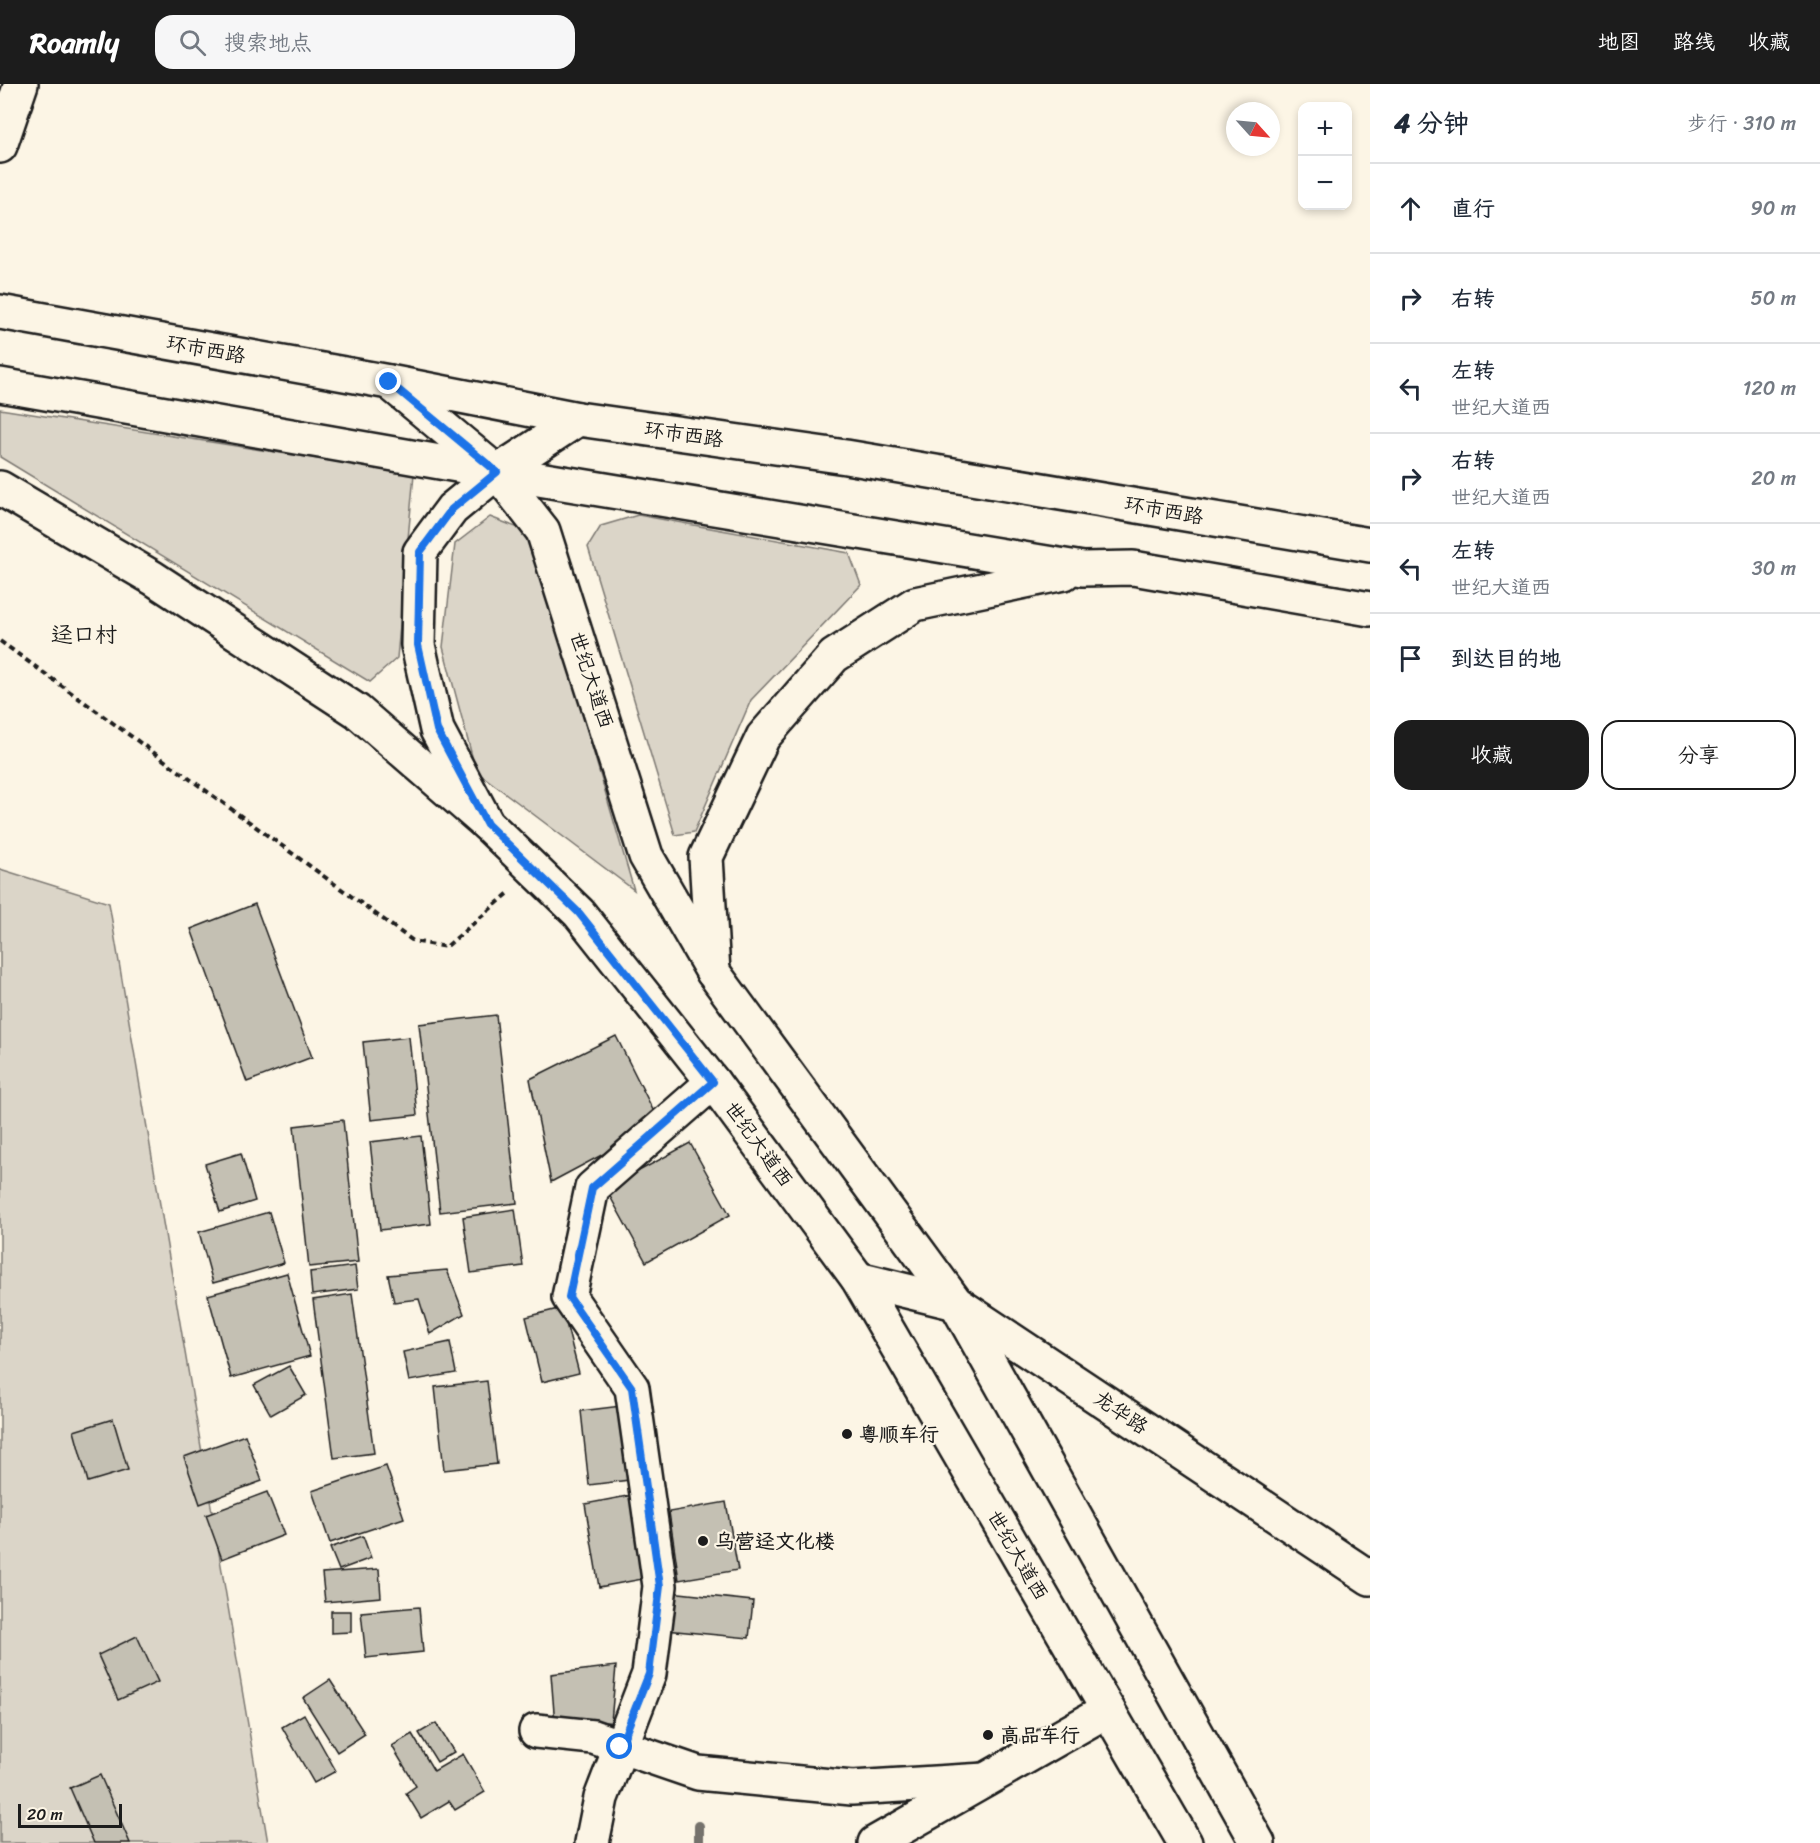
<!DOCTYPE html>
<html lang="zh">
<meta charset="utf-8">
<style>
:root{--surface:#fff;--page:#f6f6f7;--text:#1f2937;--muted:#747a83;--line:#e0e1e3;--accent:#1c1c1c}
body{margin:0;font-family:Sriracha,"LXGW WenKai TC",sans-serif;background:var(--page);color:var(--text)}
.controls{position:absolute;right:18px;top:18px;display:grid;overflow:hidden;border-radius:12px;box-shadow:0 3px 9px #0003}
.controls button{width:54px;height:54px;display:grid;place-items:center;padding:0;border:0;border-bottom:2px solid var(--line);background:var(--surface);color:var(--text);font:30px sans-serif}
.compass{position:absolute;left:1226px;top:18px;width:54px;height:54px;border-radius:50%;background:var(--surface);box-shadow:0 3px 9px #0003;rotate:117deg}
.scale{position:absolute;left:18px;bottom:15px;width:104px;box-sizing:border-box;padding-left:6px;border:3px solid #1c1c1c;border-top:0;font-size:16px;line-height:21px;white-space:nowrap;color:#1c1c1c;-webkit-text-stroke:4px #fcf5e5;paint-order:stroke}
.stop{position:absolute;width:18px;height:18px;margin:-14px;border:4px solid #1a73e8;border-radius:50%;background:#fff}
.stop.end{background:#1a73e8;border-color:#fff;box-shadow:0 2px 6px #0008}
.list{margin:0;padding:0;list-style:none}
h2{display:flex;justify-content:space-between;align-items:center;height:78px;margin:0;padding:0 24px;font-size:26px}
h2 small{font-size:20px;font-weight:400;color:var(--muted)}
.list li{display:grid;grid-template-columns:39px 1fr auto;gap:18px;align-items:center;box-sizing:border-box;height:90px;padding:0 24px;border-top:2px solid var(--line)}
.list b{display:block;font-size:22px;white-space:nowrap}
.list p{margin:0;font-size:20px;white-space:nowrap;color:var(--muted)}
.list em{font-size:20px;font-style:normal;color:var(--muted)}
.actions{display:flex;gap:12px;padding:18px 24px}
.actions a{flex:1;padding:14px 0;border:2px solid var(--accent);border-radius:18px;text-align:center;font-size:21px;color:var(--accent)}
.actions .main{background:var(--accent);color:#fff}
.icon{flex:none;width:33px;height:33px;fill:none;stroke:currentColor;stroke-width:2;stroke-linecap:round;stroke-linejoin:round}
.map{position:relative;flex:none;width:1370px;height:1759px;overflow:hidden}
header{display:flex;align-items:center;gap:36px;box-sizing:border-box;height:84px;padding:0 30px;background:var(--accent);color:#fff}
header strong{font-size:28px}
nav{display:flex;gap:33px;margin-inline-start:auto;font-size:21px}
.search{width:420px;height:54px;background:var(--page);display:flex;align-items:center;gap:15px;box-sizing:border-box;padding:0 21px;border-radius:18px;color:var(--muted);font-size:22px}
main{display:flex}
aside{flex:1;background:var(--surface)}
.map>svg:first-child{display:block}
.green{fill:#dbd5c8;stroke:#7c7872;stroke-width:1.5}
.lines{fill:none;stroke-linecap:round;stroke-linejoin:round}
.stream{stroke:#75726c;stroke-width:10}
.building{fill:#c4c0b3;stroke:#1c1c1c;stroke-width:1.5}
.minor-casing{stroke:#1c1c1c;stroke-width:38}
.major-casing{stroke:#1c1c1c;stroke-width:38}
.highway-casing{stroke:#1c1c1c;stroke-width:38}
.path{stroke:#1c1c1c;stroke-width:4;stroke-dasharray:6 4.5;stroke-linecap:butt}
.minor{stroke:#fcf5e5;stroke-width:33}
.major{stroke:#fcf5e5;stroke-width:33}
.highway{stroke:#fcf5e5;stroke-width:33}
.route{stroke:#1a73e8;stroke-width:8}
.poi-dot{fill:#1c1c1c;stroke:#fcf5e5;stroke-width:2}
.labels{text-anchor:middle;stroke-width:4.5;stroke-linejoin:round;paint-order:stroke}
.street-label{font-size:20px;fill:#1c1c1c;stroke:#fcf5e5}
.poi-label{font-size:20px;font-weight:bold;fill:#1c1c1c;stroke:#fcf5e5;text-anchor:start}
.quarter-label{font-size:22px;fill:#1c1c1c;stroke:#fcf5e5}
</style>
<header>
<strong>Roamly</strong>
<div class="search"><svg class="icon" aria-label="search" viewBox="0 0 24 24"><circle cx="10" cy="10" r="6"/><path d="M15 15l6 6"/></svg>搜索地点</div>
<nav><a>地图</a><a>路线</a><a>收藏</a></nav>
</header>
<main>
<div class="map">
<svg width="1370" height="1759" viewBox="0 0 1370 1759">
<rect width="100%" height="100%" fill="#fcf5e5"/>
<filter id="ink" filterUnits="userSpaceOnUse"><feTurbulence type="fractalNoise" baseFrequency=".0167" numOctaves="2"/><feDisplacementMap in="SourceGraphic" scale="12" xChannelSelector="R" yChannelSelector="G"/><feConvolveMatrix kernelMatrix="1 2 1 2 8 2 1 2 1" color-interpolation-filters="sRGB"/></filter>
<g filter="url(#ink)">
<g class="green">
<path d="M0 325 414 390 397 574 370 598 0 373Z"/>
<path d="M638 431 849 469 861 501 751 616 694 748 675 751 588 463 601 442Z"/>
<path d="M490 433 529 448 634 806 476 687 443 563 455 460Z"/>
<path d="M0 785 109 819 268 1759H0Z"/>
</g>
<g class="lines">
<path class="stream" d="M699 1759V1742"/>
</g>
<g class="building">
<path d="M255 820 312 973 247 998 191 845Z"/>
<path d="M496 931 517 1119 440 1128 419 940Z"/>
<path d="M616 952 660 1040 551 1098 530 995Z"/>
<path d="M409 953 417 1031 371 1036 363 958Z"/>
<path d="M343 1036 358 1178 309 1183 294 1042Z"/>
<path d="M421 1052 431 1140 380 1146 370 1058Z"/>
<path d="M690 1059 730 1131 646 1178 606 1105Z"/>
<path d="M241 1069 255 1117 220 1128 205 1080Z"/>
<path d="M515 1125 523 1182 471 1189 463 1133Z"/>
<path d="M269 1128 284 1179 213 1199 199 1148Z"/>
<path d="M355 1182 358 1205 312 1211 310 1188Z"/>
<path d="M447 1186 464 1230 430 1250 419 1215 394 1218 388 1191Z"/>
<path d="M287 1189 310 1272 231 1294 208 1211Z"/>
<path d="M352 1210 374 1369 334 1374 313 1216Z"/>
<path d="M562 1224 579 1289 542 1298 526 1233Z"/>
<path d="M450 1258 456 1289 409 1297 403 1268Z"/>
<path d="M289 1282 306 1311 271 1331 254 1301Z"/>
<path d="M487 1297 497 1380 444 1386 435 1303Z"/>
<path d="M621 1322 629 1396 589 1401 581 1327Z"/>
<path d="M113 1335 128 1386 88 1398 74 1347Z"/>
<path d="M245 1351 262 1397 200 1420 184 1373Z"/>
<path d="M386 1382 404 1434 330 1459 312 1407Z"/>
<path d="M267 1408 284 1451 222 1475 206 1431Z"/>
<path d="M633 1411 648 1494 599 1503 585 1420Z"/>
<path d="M726 1418 738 1486 679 1496 669 1428Z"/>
<path d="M363 1452 371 1474 339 1486 330 1464Z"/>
<path d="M379 1485 381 1513 325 1518 322 1489Z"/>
<path d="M670 1508 753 1517 749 1554 666 1546Z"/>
<path d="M419 1523 423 1568 366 1574 361 1528Z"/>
<path d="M331 1527H351V1548L331 1549Z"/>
<path d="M137 1552 158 1598 118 1616 98 1571Z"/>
<path d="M616 1582 611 1638 555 1641 551 1590Z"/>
<path d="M330 1596 365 1650 337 1668 303 1614Z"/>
<path d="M304 1630 336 1687 314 1699 282 1643Z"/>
<path d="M436 1639 454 1668 437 1678 419 1649Z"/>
<path d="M412 1650 434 1687 463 1670 485 1708 455 1726 449 1717 421 1734 406 1709 416 1702 392 1662Z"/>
<path d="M100 1691 130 1759H94L70 1704Z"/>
</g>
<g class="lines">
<defs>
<g id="minor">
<path d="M0 62 21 0"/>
<path d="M858 1195 956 1219 1370 1494"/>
<path d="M536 1647 593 1653 698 1689 852 1704 985 1696"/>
<path d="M592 1759 601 1714 649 1590 660 1502 632 1304 569 1213 592 1104 713 998"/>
<path d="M875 1759 1108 1626"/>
</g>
<g id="major">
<path d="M389 298 497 388 543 447 646 772 713 888 956 1219 1258 1759"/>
<path d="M578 335 497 388 452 425 420 468 418 561 437 646 487 740 579 829 713 998 858 1195 1185 1759"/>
</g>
<g id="highway">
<path d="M0 228 389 298 578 335 846 373 1370 461"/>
<path d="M0 301 497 388 1083 485 1133 484 1370 525"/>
<path d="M0 404 153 494 357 627 487 740"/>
<path d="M713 888 706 773 763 653 834 572 915 520 1064 489"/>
</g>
</defs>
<use href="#minor" class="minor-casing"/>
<use href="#major" class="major-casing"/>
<use href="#highway" class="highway-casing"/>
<path class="path" d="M0 557 413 857 446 863 510 808"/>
<use href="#minor" class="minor"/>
<use href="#major" class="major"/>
<use href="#highway" class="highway"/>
</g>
</g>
<g class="lines" filter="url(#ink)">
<path class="route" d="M389 298 497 388 452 425 420 468 418 561 437 646 487 740 579 829 713 998 592 1104 569 1213 632 1304 660 1502 649 1590 620 1663"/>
</g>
<g class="poi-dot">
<circle cx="847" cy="1350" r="6"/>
<circle cx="703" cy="1457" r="6"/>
<circle cx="988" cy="1651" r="6"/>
</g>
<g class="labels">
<g class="street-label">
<text transform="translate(206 265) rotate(10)" y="7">环市西路</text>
<text transform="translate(684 350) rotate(8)" y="7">环市西路</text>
<text transform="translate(1164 426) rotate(10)" y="7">环市西路</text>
<text transform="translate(592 596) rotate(72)" y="7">世纪大道西</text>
<text transform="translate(759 1060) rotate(54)" y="7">世纪大道西</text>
<text transform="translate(1121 1328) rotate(34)" y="7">龙华路</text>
<text transform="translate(1018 1471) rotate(60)" y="7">世纪大道西</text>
</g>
<g class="poi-label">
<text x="859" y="1357">粤顺车行</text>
<text x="715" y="1464">乌营迳文化楼</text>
<text x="1000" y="1658">高品车行</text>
</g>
<g class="quarter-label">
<text x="84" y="558">迳口村</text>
</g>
</g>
</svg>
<div class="controls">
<button>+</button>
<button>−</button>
</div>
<svg class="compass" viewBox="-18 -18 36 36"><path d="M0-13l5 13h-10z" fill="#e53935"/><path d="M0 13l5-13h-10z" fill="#747a83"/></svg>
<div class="scale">20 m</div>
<div class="stop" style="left:620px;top:1663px"></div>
<div class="stop end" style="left:389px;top:298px"></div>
</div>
<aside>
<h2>4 分钟<small>步行 · 310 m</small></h2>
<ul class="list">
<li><svg class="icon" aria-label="ahead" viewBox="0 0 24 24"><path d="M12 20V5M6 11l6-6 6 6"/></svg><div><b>直行</b></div><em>90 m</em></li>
<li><svg class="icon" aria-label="right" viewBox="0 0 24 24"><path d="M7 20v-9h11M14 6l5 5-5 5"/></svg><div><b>右转</b></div><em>50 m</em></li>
<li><svg class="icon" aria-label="left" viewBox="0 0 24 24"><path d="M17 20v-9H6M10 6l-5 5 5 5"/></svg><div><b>左转</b><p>世纪大道西</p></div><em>120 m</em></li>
<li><svg class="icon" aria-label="right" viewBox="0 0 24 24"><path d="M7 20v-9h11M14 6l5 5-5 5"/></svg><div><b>右转</b><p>世纪大道西</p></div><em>20 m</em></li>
<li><svg class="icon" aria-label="left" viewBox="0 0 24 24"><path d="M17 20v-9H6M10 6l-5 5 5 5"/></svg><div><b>左转</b><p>世纪大道西</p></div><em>30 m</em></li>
<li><svg class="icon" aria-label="arrive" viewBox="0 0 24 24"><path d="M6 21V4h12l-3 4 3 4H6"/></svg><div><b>到达目的地</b></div></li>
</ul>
<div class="actions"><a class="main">收藏</a><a>分享</a></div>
</aside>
</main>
